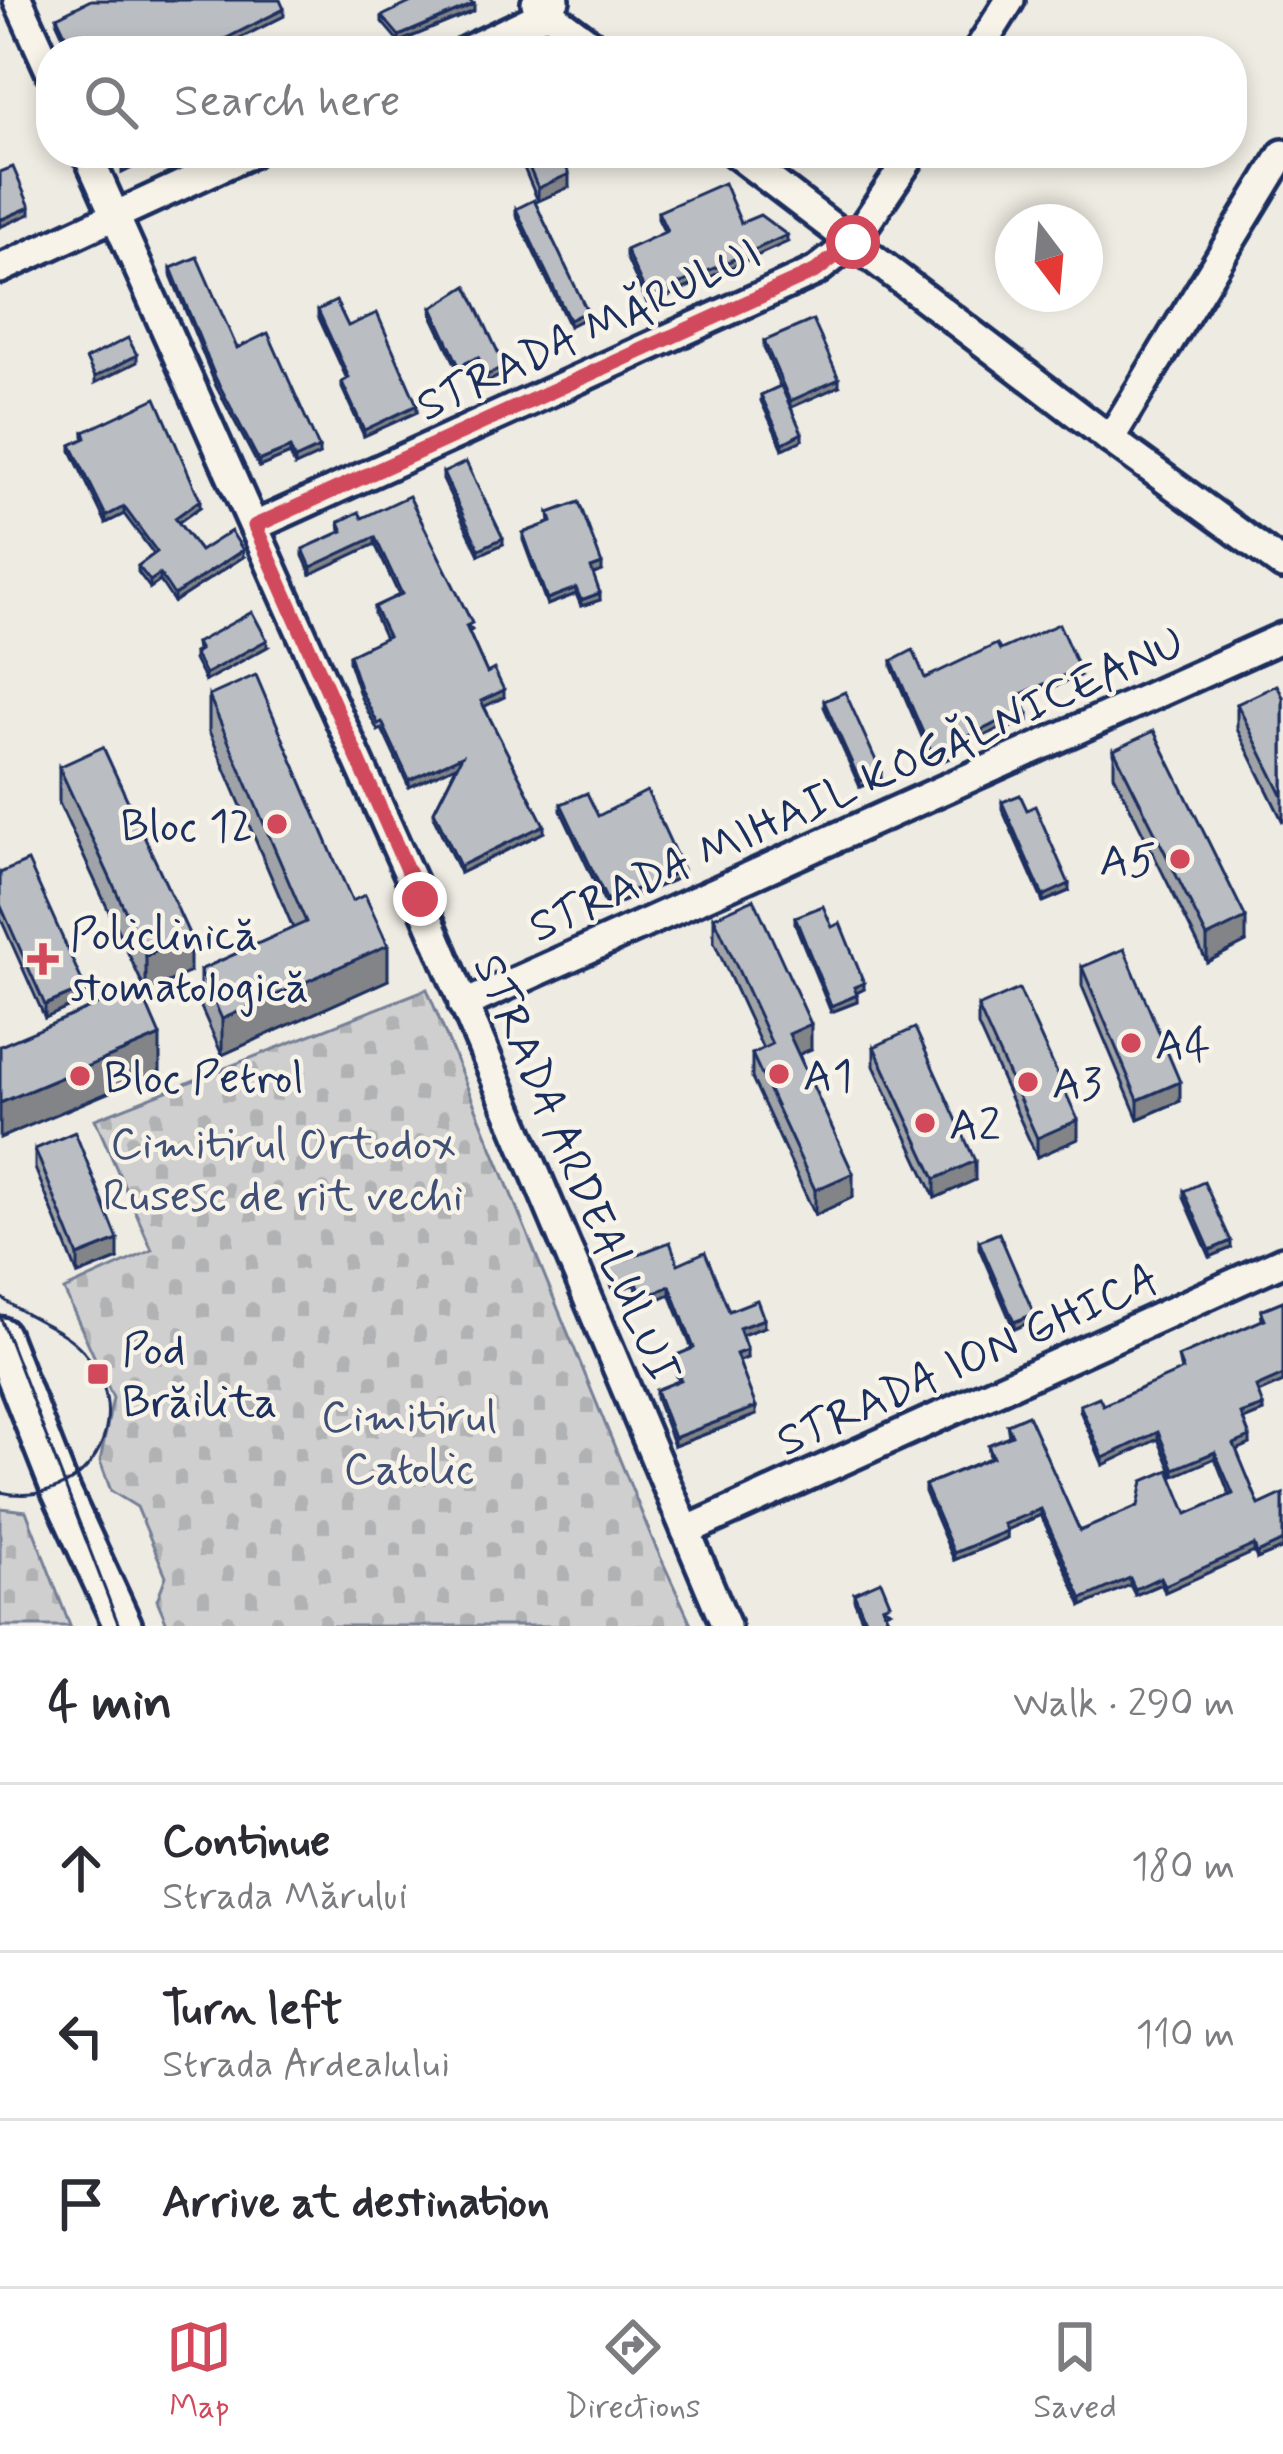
<!DOCTYPE html>
<meta charset="utf-8">
<style>
:root{--surface:#fff;--page:#f2f2f3;--text:#2b2b33;--muted:#7c7c81;--line:#e1e1e2;--accent:#d1495b}
body{margin:0;font-family:Mynerve,sans-serif;background:var(--page);color:var(--text)}
.compass{position:absolute;left:995px;top:204px;width:108px;height:108px;border-radius:50%;background:var(--surface);box-shadow:0 6px 18px #0003;rotate:164deg}
.stop{position:absolute;width:36px;height:36px;margin:-27px;border:9px solid #d1495b;border-radius:50%;background:#fff}
.stop.end{background:#d1495b;border-color:#fff;box-shadow:0 3px 12px #0008}
.list{margin:0;padding:0;list-style:none}
h2{display:flex;justify-content:space-between;align-items:center;height:156px;margin:0;padding:0 48px;font-size:51px}
h2 small{font-size:39px;font-weight:400;color:var(--muted)}
.list li{display:grid;grid-template-columns:78px 1fr auto;gap:36px;align-items:center;box-sizing:border-box;height:168px;padding:0 48px;border-top:3px solid var(--line)}
.list b{display:block;font-size:45px;white-space:nowrap}
.list p{margin:0;font-size:39px;white-space:nowrap;color:var(--muted)}
.list em{font-size:39px;font-style:normal;color:var(--muted)}
.icon{flex:none;width:66px;height:66px;fill:none;stroke:currentColor;stroke-width:2;stroke-linecap:round;stroke-linejoin:round}
.map{position:relative;flex:none;width:1283px;height:1626px;overflow:hidden}
.search{position:absolute;background:var(--surface);box-shadow:0 6px 18px #0003;left:36px;right:36px;top:36px;height:132px;display:flex;align-items:center;gap:30px;box-sizing:border-box;padding:0 42px;border-radius:48px;color:var(--muted);font-size:45px}
.sheet{height:660px;background:var(--surface)}
nav{display:flex;justify-content:space-around;align-items:center;box-sizing:border-box;height:168px;border-top:3px solid var(--line);background:var(--surface);font-size:33px;color:var(--muted)}
nav a{display:grid;justify-items:center;gap:6px}
nav .on{color:var(--accent)}
.map>svg:first-child{display:block}
.cemetery{fill:url(#cemetery-stones);stroke:#757f96;stroke-width:3}
.lines{fill:none;stroke-linecap:round;stroke-linejoin:round}
.minor-casing{stroke:#1b2f5e;stroke-width:36}
.major-casing{stroke:#1b2f5e;stroke-width:45}
.minor{stroke:#f7f3e8;stroke-width:27}
.major{stroke:#f7f3e8;stroke-width:36}
.tram{stroke:#1b2f5e;stroke-width:3}
.wall{fill:#a0a3a7;stroke:#1b2f5e;stroke-width:3}
.shaded-wall{fill:#828488;stroke:#1b2f5e;stroke-width:3}
.building{fill:#babdc2;stroke:#1b2f5e;stroke-width:3}
.route{stroke:#d1495b;stroke-width:15}
.poi-dot{fill:#d1495b;stroke:#f7f3e8;stroke-width:4.5}
.labels{text-anchor:middle;stroke-width:9;stroke-linejoin:round;paint-order:stroke}
.street-label{font-size:45px;fill:#1b2f5e;stroke:#f7f3e8}
.poi-label{font-size:45px;fill:#1b2f5e;stroke:#f7f3e8;text-anchor:start}
.park-label{font-size:45px;fill:#3f4f75;stroke:#f7f3e8}
</style>
<div class="map">
<svg width="1283" height="1626" viewBox="0 0 1283 1626">
<defs>
<pattern id="cemetery-stones" width="16" height="16" patternUnits="userSpaceOnUse" patternTransform="scale(3)"><rect width="16" height="16" fill="#cfcfcf"/><path d="M2 7V4a2 2 0 0 1 4 0v3zM10 15v-3a2 2 0 0 1 4 0v3z" fill="#b1b2b4"/></pattern>
</defs>
<rect width="100%" height="100%" fill="#eeebe2"/>
<filter id="ink" filterUnits="userSpaceOnUse"><feTurbulence type="fractalNoise" baseFrequency=".00833" numOctaves="2"/><feDisplacementMap in="SourceGraphic" scale="24" xChannelSelector="R" yChannelSelector="G"/><feConvolveMatrix kernelMatrix="1 2 1 2 8 2 1 2 1" color-interpolation-filters="sRGB"/></filter>
<g filter="url(#ink)">
<g class="cemetery">
<path d="M427 989 654 1543 692 1626H168L157 1600 166 1576 137 1507 111 1491 100 1461 113 1398 64 1290 152 1250 95 1119Z"/>
<path d="M0 1508 26 1511 70 1626H0Z"/>
</g>
<g class="lines">
<defs>
<g id="minor">
<path d="M18 0 51 73"/>
<path d="M536 3 600 51"/>
<path d="M466 51 548 12 555 0"/>
<path d="M978 51 1010 0"/>
<path d="M87 153 420 899 726 1626"/>
<path d="M735 153 1110 439 1283 565"/>
<path d="M0 269 251 153"/>
<path d="M1110 439 1283 154"/>
<path d="M255 526 816 271 853 242 913 153"/>
<path d="M463 1005 1283 637"/>
<path d="M686 1531 1283 1261"/>
</g>
<path id="major" d="M0 1336 60 1489 123 1626"/>
</defs>
<use href="#minor" class="minor-casing"/>
<use href="#major" class="major-casing"/>
<use href="#minor" class="minor"/>
<use href="#major" class="major"/>
<g class="tram">
<path d="M0 1296C25 1319 62 1326 84 1352 141 1420 87 1511 0 1492"/>
<path d="M0 1316 119 1626"/>
</g>
</g>
<g class="wall">
<path d="M474 11 399 42 382 22V16Z"/>
<path d="M284 16 214 51H162L159 45 147 51H70L57 23V17Z"/>
<path d="M521 153H560L569 187 538 201 521 161Z"/>
<path d="M516 209 587 317 569 326 516 215Z"/>
<path d="M658 212 741 223 787 242 648 305 626 257V250L665 233 658 219Z"/>
<path d="M171 268 237 348 319 455 295 466 290 454 259 467 216 386 171 275Z"/>
<path d="M432 308 505 373 487 382 478 363 459 372 432 315Z"/>
<path d="M318 310 348 326 417 412 364 436 342 388V382L347 379 318 316Z"/>
<path d="M764 341 839 386 791 407 802 440 783 449 761 401V395L780 386 764 348Z"/>
<path d="M84 432 200 507 178 522 200 551 243 557 174 602 160 581 150 588 138 572V566L154 554 124 514 106 523 71 451V445L84 439Z"/>
<path d="M443 473 503 544 479 555 443 480Z"/>
<path d="M549 513 602 571 593 574 600 600 581 606 576 594 547 605 523 540V533L550 523Z"/>
<path d="M362 518 472 630 469 632 487 673 504 697 484 706 544 832 460 873 434 818V811L457 765 409 787 382 729 378 731 361 698 349 662V655L385 638 374 614V607L399 595 375 544 311 574 303 556V549L340 532 339 522Z"/>
<path d="M196 643 267 647 205 681 194 660V653L197 651Z"/>
<path d="M1000 650 1079 676 1022 701 1028 721 1004 730 1003 727 956 749V755L934 765 892 667V661L925 678Z"/>
<path d="M209 696 352 901 388 980 222 1055 200 1005V970L293 928 209 731Z"/>
<path d="M1283 697V822L1237 729V704Z"/>
<path d="M824 701 881 778 860 787 824 707Z"/>
<path d="M1114 750 1246 942 1207 962 1114 775Z"/>
<path d="M59 767 190 972 146 992 59 803Z"/>
<path d="M1002 802 1069 891 1043 902 1002 809Z"/>
<path d="M561 804 683 876 607 908 561 811Z"/>
<path d="M0 873 85 1000 45 1018 0 917Z"/>
<path d="M714 917 811 1049 799 1054 853 1197 815 1215 752 1078V1054L763 1049 714 942Z"/>
<path d="M795 917 832 927 864 989 856 993 857 1002 831 1012 795 924Z"/>
<path d="M1082 967 1180 1101 1138 1119 1082 986Z"/>
<path d="M978 1007 1078 1139 1037 1157 978 1026Z"/>
<path d="M874 1047 975 1180 935 1198 874 1066Z"/>
<path d="M35 1149 118 1259 78 1275 35 1168Z"/>
<path d="M1184 1191 1231 1248 1210 1257 1184 1198Z"/>
<path d="M979 1241 1034 1320 1014 1329 979 1248Z"/>
<path d="M678 1264 729 1311 764 1327 742 1335 747 1358 739 1361 756 1415 674 1446 656 1398V1390L679 1381 672 1364V1357L692 1349 670 1294 643 1306 634 1284 614 1292 607 1274V1266Z"/>
<path d="M1283 1301V1382L1258 1393 1263 1412 1243 1420 1250 1444 1236 1450 1259 1505 1283 1494V1548L1257 1559 1254 1552 1165 1592 1161 1584 1135 1595 1130 1585 1082 1606 1041 1515 1007 1530V1538L954 1560 925 1492V1485L990 1458 988 1445 1009 1436 1007 1424 1080 1531 1187 1514 1230 1496 1215 1458 1174 1476 1158 1439 1103 1465 1080 1411V1405H1103L1181 1371 1178 1357 1262 1320 1261 1310Z"/>
<path d="M854 1593 890 1610 885 1612 891 1626H865L854 1600Z"/>
</g>
<g class="shaded-wall">
<path d="M474 4V11L399 42V36Z"/>
<path d="M284 9V16L214 51H201Z"/>
<path d="M159 38V45L147 51H134Z"/>
<path d="M149 153H162L122 173V166Z"/>
<path d="M569 174V187L538 201V188Z"/>
<path d="M30 207V214L0 227V220Z"/>
<path d="M787 235V242L648 305V298Z"/>
<path d="M587 311V317L569 326V320Z"/>
<path d="M137 355V362L95 383V377Z"/>
<path d="M478 357V363L459 372V366Z"/>
<path d="M505 367V373L487 382V375Z"/>
<path d="M839 379V386L790 408V401Z"/>
<path d="M417 405V412L364 436V430Z"/>
<path d="M802 433V440L783 449V443Z"/>
<path d="M290 448V454L259 467V461Z"/>
<path d="M319 448V455L295 466V459Z"/>
<path d="M200 500V507L175 525V518Z"/>
<path d="M124 507V514L106 523V516Z"/>
<path d="M375 537V544L311 574V567Z"/>
<path d="M503 538V544L479 555V549Z"/>
<path d="M243 550V557L174 602V595Z"/>
<path d="M602 564V571L591 575V568Z"/>
<path d="M160 574V581L150 588V581Z"/>
<path d="M576 588V594L547 605V599Z"/>
<path d="M600 593V600L581 606V600Z"/>
<path d="M267 640V647L205 681V674Z"/>
<path d="M1079 669V676L1019 702V695Z"/>
<path d="M504 690V697L481 708V701Z"/>
<path d="M1028 714V721L1004 730V724Z"/>
<path d="M1003 720V727L956 749V755L934 765V758L954 743Z"/>
<path d="M462 756V763L409 787V780Z"/>
<path d="M881 772V778L860 787V781Z"/>
<path d="M544 825V832L460 873V866Z"/>
<path d="M683 870V876L607 908V901Z"/>
<path d="M1069 884V891L1043 902V896Z"/>
<path d="M1246 918V942L1207 962V937Z"/>
<path d="M190 936V972L146 992V956Z"/>
<path d="M388 945V980L222 1055V1019Z"/>
<path d="M864 983V989L854 994V987Z"/>
<path d="M85 988V1000L45 1018V1005Z"/>
<path d="M857 995V1002L831 1012V1006Z"/>
<path d="M811 1024V1049L789 1059V1034Z"/>
<path d="M160 1036V1071L0 1138V1103Z"/>
<path d="M1180 1082V1101L1138 1119V1100Z"/>
<path d="M1078 1120V1139L1037 1157V1138Z"/>
<path d="M975 1161V1180L935 1198V1179Z"/>
<path d="M853 1173V1197L815 1215V1190Z"/>
<path d="M118 1240V1259L78 1275V1256Z"/>
<path d="M1231 1241V1248L1210 1257V1250Z"/>
<path d="M634 1276V1284L614 1292V1284Z"/>
<path d="M670 1286V1294L643 1306V1298Z"/>
<path d="M1034 1314V1320L1014 1329V1322Z"/>
<path d="M764 1319V1327L739 1336V1328Z"/>
<path d="M747 1350V1358L736 1362V1354Z"/>
<path d="M1283 1375V1382L1256 1394V1387Z"/>
<path d="M1263 1406V1412L1241 1421V1414Z"/>
<path d="M756 1407V1415L674 1446V1438Z"/>
<path d="M1158 1432V1439L1103 1465V1458Z"/>
<path d="M1250 1437V1444L1234 1451V1444Z"/>
<path d="M1215 1452V1458L1174 1476V1469Z"/>
<path d="M1041 1509V1515L1004 1531V1524Z"/>
<path d="M1007 1531V1538L954 1560V1553Z"/>
<path d="M1283 1541V1548L1257 1559V1553Z"/>
<path d="M1254 1545V1552L1165 1592V1585Z"/>
<path d="M1161 1577V1584L1135 1595V1589Z"/>
<path d="M1130 1578V1585L1082 1606V1599Z"/>
</g>
<g class="building">
<path d="M91 0H280L284 9 201 51H165L159 38 134 51H73L57 17Z"/>
<path d="M416 0H469L474 4 399 36 382 16Z"/>
<path d="M115 153H149L122 166Z"/>
<path d="M523 153H560L569 174 538 188Z"/>
<path d="M13 167 30 207 0 220V172Z"/>
<path d="M724 183 741 223 760 215 787 235 648 298 626 250 667 231 658 212Z"/>
<path d="M534 200 587 311 569 320 516 209Z"/>
<path d="M197 257 237 348 268 333 319 448 295 459 290 448 259 461 216 379 171 268Z"/>
<path d="M467 286 505 367 487 375 478 357 459 366 432 308Z"/>
<path d="M336 301 348 326 377 313 417 405 364 430 342 382 349 378 318 310Z"/>
<path d="M813 320 839 379 790 401 764 341Z"/>
<path d="M128 338 137 355 95 377 86 359Z"/>
<path d="M781 386 802 433 783 443 761 395Z"/>
<path d="M156 398 200 500 175 518 200 551 231 531 243 550 174 595 160 574 150 581 138 566 157 552 124 507 106 516 71 445 86 438 84 432Z"/>
<path d="M466 462 503 538 479 549 443 473Z"/>
<path d="M409 496 472 623 466 626 487 673 494 669 504 690 481 701 544 825 460 866 434 811 462 756 409 780 382 722 378 724 361 691 349 655 388 636 374 607 402 594 375 537 311 567 303 549 343 531 339 522 359 512 362 518Z"/>
<path d="M579 502 602 564 591 568 600 593 581 600 576 588 547 599 523 533 552 522 549 513Z"/>
<path d="M252 612 267 640 205 674 194 653 200 650 196 643Z"/>
<path d="M1059 624 1079 669 1019 695 1028 714 1004 724 1003 720 954 743 956 748 934 758 892 661 913 650 925 678 997 644 1000 650Z"/>
<path d="M256 675 352 901 365 895 388 945 222 1019 200 970 306 922 209 696Z"/>
<path d="M1277 685 1283 697V797L1237 704Z"/>
<path d="M845 692 881 772 860 781 824 701Z"/>
<path d="M1154 731 1246 918 1207 937 1114 750Z"/>
<path d="M103 747 190 936 146 956 59 767Z"/>
<path d="M647 791 683 870 607 901 561 804 587 793 598 816Z"/>
<path d="M1020 795 1027 810 1035 806 1069 884 1043 896 1002 802Z"/>
<path d="M28 861 85 988 45 1005 0 904V873Z"/>
<path d="M754 899 811 1024 789 1034 853 1173 815 1190 752 1054 772 1044 714 917Z"/>
<path d="M823 906 832 927 840 923 864 983 854 987 857 995 831 1006 795 917Z"/>
<path d="M1124 949 1180 1082 1138 1100 1082 967Z"/>
<path d="M139 987 160 1036 0 1103V1046Z"/>
<path d="M1019 989 1078 1120 1037 1138 978 1007Z"/>
<path d="M915 1028 975 1161 935 1179 874 1047Z"/>
<path d="M75 1132 118 1240 78 1256 35 1149Z"/>
<path d="M1204 1182 1231 1241 1210 1250 1184 1191Z"/>
<path d="M999 1233 1034 1314 1014 1322 979 1241Z"/>
<path d="M670 1242 678 1264 705 1252 729 1311 757 1300 764 1319 739 1328 747 1350 736 1354 756 1407 674 1438 656 1390 681 1380 672 1357 694 1348 670 1286 643 1298 634 1276 614 1284 607 1266Z"/>
<path d="M1283 1301V1375L1256 1387 1263 1406 1241 1414 1250 1437 1234 1444 1259 1505 1283 1494V1541L1257 1553 1254 1545 1165 1585 1161 1577 1135 1589 1130 1578 1082 1599 1041 1509 1004 1524 1007 1531 954 1553 925 1485 993 1457 988 1445 1012 1435 1007 1424 1028 1415 1080 1531 1138 1506 1143 1481 1169 1470 1187 1514 1233 1494 1215 1452 1174 1469 1158 1432 1103 1458 1080 1405 1099 1397 1103 1405 1183 1370 1178 1357 1265 1319 1261 1310Z"/>
<path d="M881 1581 890 1603 882 1606 891 1626H868L854 1593Z"/>
</g>
</g>
<g class="lines" filter="url(#ink)">
<path class="route" d="M420 899 255 526 816 271 853 242"/>
</g>
<g class="poi-dot">
<circle cx="277" cy="824" r="12"/>
<circle cx="1180" cy="859" r="12"/>
<path d="M37 941h12v12h12v12h-12v12h-12v-12h-12v-12h12z"/>
<circle cx="1131" cy="1043" r="12"/>
<circle cx="779" cy="1074" r="12"/>
<circle cx="80" cy="1076" r="12"/>
<circle cx="1028" cy="1082" r="12"/>
<circle cx="925" cy="1123" r="12"/>
<rect x="86" y="1362" width="24" height="24" rx="6"/>
</g>
<g class="labels">
<g class="street-label">
<text transform="translate(588 328) rotate(-25)" y="16">STRADA MĂRULUI</text>
<text transform="translate(856 783) rotate(-24)" y="16">STRADA MIHAIL KOGĂLNICEANU</text>
<text transform="translate(578 1168) rotate(67)" y="16">STRADA ARDEALULUI</text>
<text transform="translate(967 1358) rotate(-24)" y="16">STRADA ION GHICA</text>
</g>
<g class="poi-label">
<text x="253" y="840" text-anchor="end">Bloc 12</text>
<text x="1156" y="875" text-anchor="end">A5</text>
<text x="70" y="949">Policlinică<tspan x="70" dy="52">stomatologică</tspan></text>
<text x="1155" y="1059">A4</text>
<text x="803" y="1090">A1</text>
<text x="104" y="1092">Bloc Petrol</text>
<text x="1052" y="1098">A3</text>
<text x="949" y="1139">A2</text>
<text x="122" y="1364">Pod<tspan x="122" dy="52">Brăilita</tspan></text>
</g>
<g class="park-label">
<text x="283" y="1158">Cimitirul Ortodox<tspan x="283" dy="52">Rusesc de rit vechi</tspan></text>
<text x="409" y="1431">Cimitirul<tspan x="409" dy="52">Catolic</tspan></text>
</g>
</g>
</svg>
<svg class="compass" viewBox="-18 -18 36 36"><path d="M0-13l5 13h-10z" fill="#e53935"/><path d="M0 13l5-13h-10z" fill="#7c7c81"/></svg>
<div class="stop" style="left:853px;top:242px"></div>
<div class="stop end" style="left:420px;top:899px"></div>
<div class="search"><svg class="icon" aria-label="search" viewBox="0 0 24 24"><circle cx="10" cy="10" r="6"/><path d="M15 15l6 6"/></svg>Search here</div>
</div>
<section class="sheet">
<h2>4 min<small>Walk · 290 m</small></h2>
<ul class="list">
<li><svg class="icon" aria-label="ahead" viewBox="0 0 24 24"><path d="M12 20V5M6 11l6-6 6 6"/></svg><div><b>Continue</b><p>Strada Mărului</p></div><em>180 m</em></li>
<li><svg class="icon" aria-label="left" viewBox="0 0 24 24"><path d="M17 20v-9H6M10 6l-5 5 5 5"/></svg><div><b>Turn left</b><p>Strada Ardealului</p></div><em>110 m</em></li>
<li><svg class="icon" aria-label="arrive" viewBox="0 0 24 24"><path d="M6 21V4h12l-3 4 3 4H6"/></svg><div><b>Arrive at destination</b></div></li>
</ul>
</section>
<nav>
<a class="on"><svg class="icon" aria-label="map" viewBox="0 0 24 24"><path d="M3 6l6-2 6 2 6-2v14l-6 2-6-2-6 2zM9 4v14M15 6v14"/></svg>Map</a>
<a><svg class="icon" aria-label="directions" viewBox="0 0 24 24"><path d="M12 3l9 9-9 9-9-9zM9 14v-3h6M13 9l2 2-2 2"/></svg>Directions</a>
<a><svg class="icon" aria-label="saved" viewBox="0 0 24 24"><path d="M7 4h10v16l-5-4-5 4z"/></svg>Saved</a>
</nav>
